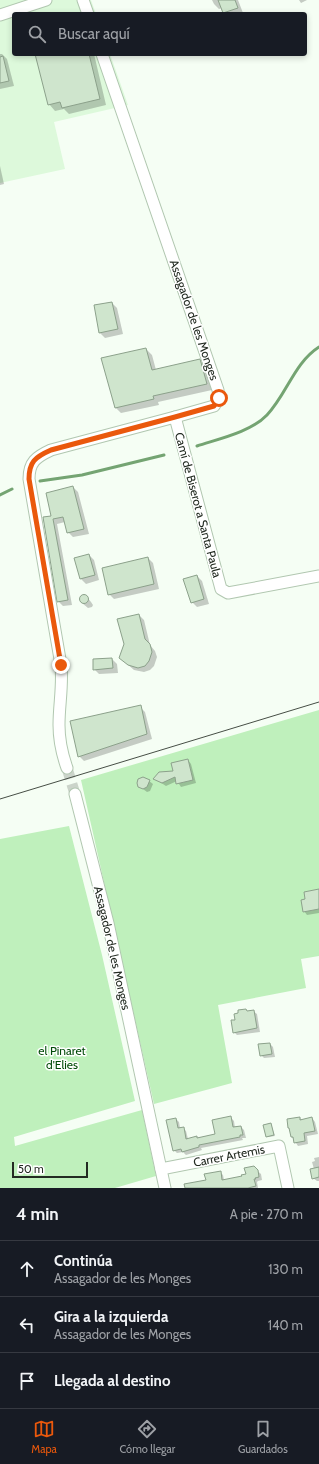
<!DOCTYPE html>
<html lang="es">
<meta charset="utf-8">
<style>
:root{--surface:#171b24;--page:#20242c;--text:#f1f3f6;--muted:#9ea1a6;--line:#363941;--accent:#ea580c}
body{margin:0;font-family:Cabin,sans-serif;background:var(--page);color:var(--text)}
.scale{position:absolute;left:12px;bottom:10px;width:76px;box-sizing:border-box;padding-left:4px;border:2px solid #232b22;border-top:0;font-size:11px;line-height:14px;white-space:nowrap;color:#232b22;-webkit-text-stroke:3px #fff;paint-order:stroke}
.stop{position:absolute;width:12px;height:12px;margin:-9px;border:3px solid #ea580c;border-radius:50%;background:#fff}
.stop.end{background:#ea580c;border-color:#fff;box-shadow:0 1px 4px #0008}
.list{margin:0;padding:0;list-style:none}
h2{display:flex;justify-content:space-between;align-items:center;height:52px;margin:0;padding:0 16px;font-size:17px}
h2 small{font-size:13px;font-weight:400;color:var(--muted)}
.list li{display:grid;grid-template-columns:26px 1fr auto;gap:12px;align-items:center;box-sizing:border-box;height:56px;padding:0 16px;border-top:1px solid var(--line)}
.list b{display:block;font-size:15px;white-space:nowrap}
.list p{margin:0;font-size:13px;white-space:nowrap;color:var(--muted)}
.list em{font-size:13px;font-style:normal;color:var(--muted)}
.icon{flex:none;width:22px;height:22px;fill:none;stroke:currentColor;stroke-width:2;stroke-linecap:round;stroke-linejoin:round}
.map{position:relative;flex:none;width:319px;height:1188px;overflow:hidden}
.search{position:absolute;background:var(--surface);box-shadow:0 2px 6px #0003;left:12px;right:12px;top:12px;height:44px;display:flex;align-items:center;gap:10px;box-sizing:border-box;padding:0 14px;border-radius:4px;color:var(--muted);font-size:15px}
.sheet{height:220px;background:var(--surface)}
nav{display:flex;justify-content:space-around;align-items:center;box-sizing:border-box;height:56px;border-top:1px solid var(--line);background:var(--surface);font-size:11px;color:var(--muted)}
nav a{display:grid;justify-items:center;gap:2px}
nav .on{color:var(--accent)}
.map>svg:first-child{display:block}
.built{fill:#ddf9db}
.green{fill:#bff0bc}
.shadow{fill:#0003}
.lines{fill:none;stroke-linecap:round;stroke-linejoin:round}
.stream{stroke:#74a472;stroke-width:3}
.building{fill:#cfe5cd;stroke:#8ca18b}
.minor-tunnel{stroke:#cbd4ca;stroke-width:11;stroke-dasharray:11 5.5;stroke-linecap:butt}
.minor-casing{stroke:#b1c7b0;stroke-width:13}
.minor{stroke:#fff;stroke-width:11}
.tram{stroke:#464e45;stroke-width:1}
.route{stroke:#ea580c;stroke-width:5}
.labels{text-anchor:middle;stroke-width:3;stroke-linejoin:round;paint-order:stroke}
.street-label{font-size:12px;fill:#232b22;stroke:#fff}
.park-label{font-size:12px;fill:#024b08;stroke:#fff}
</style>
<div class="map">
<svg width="319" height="1188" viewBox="0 0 319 1188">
<rect width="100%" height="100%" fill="#f5fef4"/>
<path class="built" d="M0 0H91L96 14H14V54H110L128 105 54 122 65 169 0 183Z"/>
<g class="green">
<path d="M319 710V956L301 959 306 988 218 1005 232 1083 154 1104 81 780Z"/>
<path d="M69 826 102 955 135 1101 14 1137 15 1146 142 1110 156 1176 115 1188H0V839Z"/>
</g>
<g class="shadow">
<path d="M212 0H238L243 13 225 14 222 8 219 9 214 4Z"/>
<path d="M299 0H307L301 3Z"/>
<path d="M0 54H2L7 59 14 86 0 89Z"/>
<path d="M36 54H94L106 105 69 114 64 109 55 111 49 104Z"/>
<path d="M0 166 4 184 0 185Z"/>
<path d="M112 303 117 308 123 334 105 338 100 333Z"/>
<path d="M146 349 152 355 156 370 200 360 206 366 212 390 158 402 159 405 121 413 115 407Z"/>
<path d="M73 487 78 492 89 534 73 537 68 532 65 522 57 524 72 605 63 606 58 601 53 517Z"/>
<path d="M89 555 94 560 99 580 86 584 81 579Z"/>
<path d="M148 558 153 563 159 589 114 599 109 594Z"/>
<path d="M197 576 202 581 209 604 197 607 192 602Z"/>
<path d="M82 596H86L91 602 93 605 92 607 88 608 82 603 80 599Z"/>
<path d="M139 615 144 620 150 645 155 651 157 657 154 666 150 670 144 672 134 670 126 663Z"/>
<path d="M112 659 117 664 118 673 99 674 94 669Z"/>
<path d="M140 707 145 712 152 739 84 761 79 756Z"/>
<path d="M188 760 191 764 196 783 181 787 177 781 166 786 155 779 174 772Z"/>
<path d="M145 778 153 784 150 791 147 792 139 786Z"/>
<path d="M319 891V913L307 915 304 911 306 899Z"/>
<path d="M246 1010 248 1012 253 1011 257 1014 260 1032 237 1035 234 1032 236 1021Z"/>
<path d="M270 1044 273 1047 275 1057 264 1058 261 1055Z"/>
<path d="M230 1117 234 1121 235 1128 241 1127 244 1130 246 1138H242L243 1140 201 1148 202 1150 186 1155 183 1152 177 1153 174 1150 176 1119 179 1122 180 1128H183L186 1131 188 1139 216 1135Z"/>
<path d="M300 1118 302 1120 312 1118 315 1122 318 1134 307 1136 308 1144 298 1146 292 1137Z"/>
<path d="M271 1124 275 1136 268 1137 267 1136Z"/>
<path d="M319 1157V1181H317L313 1178 314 1169 312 1162 315 1161 314 1158Z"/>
<path d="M253 1167 261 1174 262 1180 258 1181 257 1182 258 1188H198L220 1172 223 1175 224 1180 243 1177 247 1175Z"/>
</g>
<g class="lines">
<g class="stream">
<path d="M197 446C218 439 251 432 267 415 287 394 294 363 319 347"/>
<path d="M40 481 82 475 164 455"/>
<path d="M0 495 12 489"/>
</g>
</g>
<g class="building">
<path d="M218 0H235L238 8 223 13Z"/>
<path d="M35 54H89L100 99 62 108 60 102 48 105Z"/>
<path d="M3 56 9 81 0 83V57Z"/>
<path d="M112 302 118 329 99 333 94 305Z"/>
<path d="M146 348 152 370 200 359 207 384 153 396 154 399 115 408 101 358Z"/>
<path d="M73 486 84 529 67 533 63 517 53 519 68 600 57 602 43 517 51 516 46 493Z"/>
<path d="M89 554 95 575 80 579 74 558Z"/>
<path d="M148 557 154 584 108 595 102 568Z"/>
<path d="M197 575 204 599 191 603 183 579Z"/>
<circle cx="84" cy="599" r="4.5"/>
<path d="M139 614 145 639 150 644 152 652 149 661 145 666 138 668 128 665 119 658 124 644 117 619Z"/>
<path d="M112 658 113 668 93 670V659Z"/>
<path d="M141 705 147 734 78 757 70 721Z"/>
<path d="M188 759 193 780 176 784 175 777 162 783 153 779 159 772 173 771 171 763Z"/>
<path d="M143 777 150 780 147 787 143 789 138 787 137 783 138 779Z"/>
<path d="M319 889V909L303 912 301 900 305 899 304 892Z"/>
<path d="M246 1009 247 1011 254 1010 257 1028 233 1033 231 1020H235L234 1014 238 1013V1010Z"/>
<path d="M270 1043 272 1054 260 1056 258 1044Z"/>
<path d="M231 1116 233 1127 241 1126 243 1135H240V1137L199 1145V1147L182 1152 181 1149 173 1151 166 1120 176 1118 178 1128 184 1127 186 1139 197 1136V1138L215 1134 212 1120Z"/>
<path d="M300 1117V1120L312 1117 315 1131 304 1133 305 1141 294 1143 293 1137H291L289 1128H288L287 1119Z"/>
<path d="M271 1123 274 1135 266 1137 263 1125Z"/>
<path d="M254 1166 258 1170 259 1177 255 1178 256 1179H254L256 1186 248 1188H185L184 1184 206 1180 204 1174 221 1171 222 1180 242 1176 241 1175 246 1174 244 1168Z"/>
<path d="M319 1167V1177L312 1179 310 1169Z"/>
</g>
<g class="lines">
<path class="minor-tunnel" d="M67 768 75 794"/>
<defs>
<g id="minor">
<path d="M83 0 88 14"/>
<path d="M0 15 46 0"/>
<path d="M175 417 221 589 228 593 319 576"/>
<path d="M67 768C62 754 59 740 59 725 59 704 63 687 61 665L29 479C29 462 36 457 51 450L175 417 214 406 219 398 218 390 102 54"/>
<path d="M75 794 108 923 165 1188"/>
<path d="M161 1169 279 1146 288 1188"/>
</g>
</defs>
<use href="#minor" class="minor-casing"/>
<use href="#minor" class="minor"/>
<path class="tram" d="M0 799 319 702"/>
</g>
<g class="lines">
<path class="route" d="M61 665 29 479C29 462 35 457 51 450L175 417 214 406 219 398"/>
</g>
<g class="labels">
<g class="street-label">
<text transform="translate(194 320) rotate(71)" y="4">Assagador de les Monges</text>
<text transform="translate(198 505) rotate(75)" y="4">Camí de Biserot a Santa Paula</text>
<text transform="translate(112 948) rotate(77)" y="4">Assagador de les Monges</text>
<text transform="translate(229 1156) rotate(-11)" y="4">Carrer Artemis</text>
</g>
<g class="park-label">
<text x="62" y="1055">el Pinaret<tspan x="62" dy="14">d'Elies</tspan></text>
</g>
</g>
</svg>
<div class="scale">50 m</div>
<div class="stop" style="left:219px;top:398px"></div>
<div class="stop end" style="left:61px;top:665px"></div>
<div class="search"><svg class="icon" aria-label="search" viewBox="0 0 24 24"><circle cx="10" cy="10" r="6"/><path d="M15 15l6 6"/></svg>Buscar aquí</div>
</div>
<section class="sheet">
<h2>4 min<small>A pie · 270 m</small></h2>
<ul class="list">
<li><svg class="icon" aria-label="ahead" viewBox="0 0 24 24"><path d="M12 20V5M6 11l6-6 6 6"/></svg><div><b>Continúa</b><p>Assagador de les Monges</p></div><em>130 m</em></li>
<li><svg class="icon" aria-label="left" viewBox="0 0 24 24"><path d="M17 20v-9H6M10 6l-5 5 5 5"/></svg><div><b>Gira a la izquierda</b><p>Assagador de les Monges</p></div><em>140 m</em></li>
<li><svg class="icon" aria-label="arrive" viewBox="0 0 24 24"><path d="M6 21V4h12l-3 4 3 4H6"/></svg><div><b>Llegada al destino</b></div></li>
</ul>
</section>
<nav>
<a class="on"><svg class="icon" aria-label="map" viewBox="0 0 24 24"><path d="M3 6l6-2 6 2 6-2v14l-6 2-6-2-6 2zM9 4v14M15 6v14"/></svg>Mapa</a>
<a><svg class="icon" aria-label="directions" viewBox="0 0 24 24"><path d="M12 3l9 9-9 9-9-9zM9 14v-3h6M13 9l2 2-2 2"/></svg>Cómo llegar</a>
<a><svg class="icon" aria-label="saved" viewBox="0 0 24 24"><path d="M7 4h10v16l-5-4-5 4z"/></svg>Guardados</a>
</nav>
